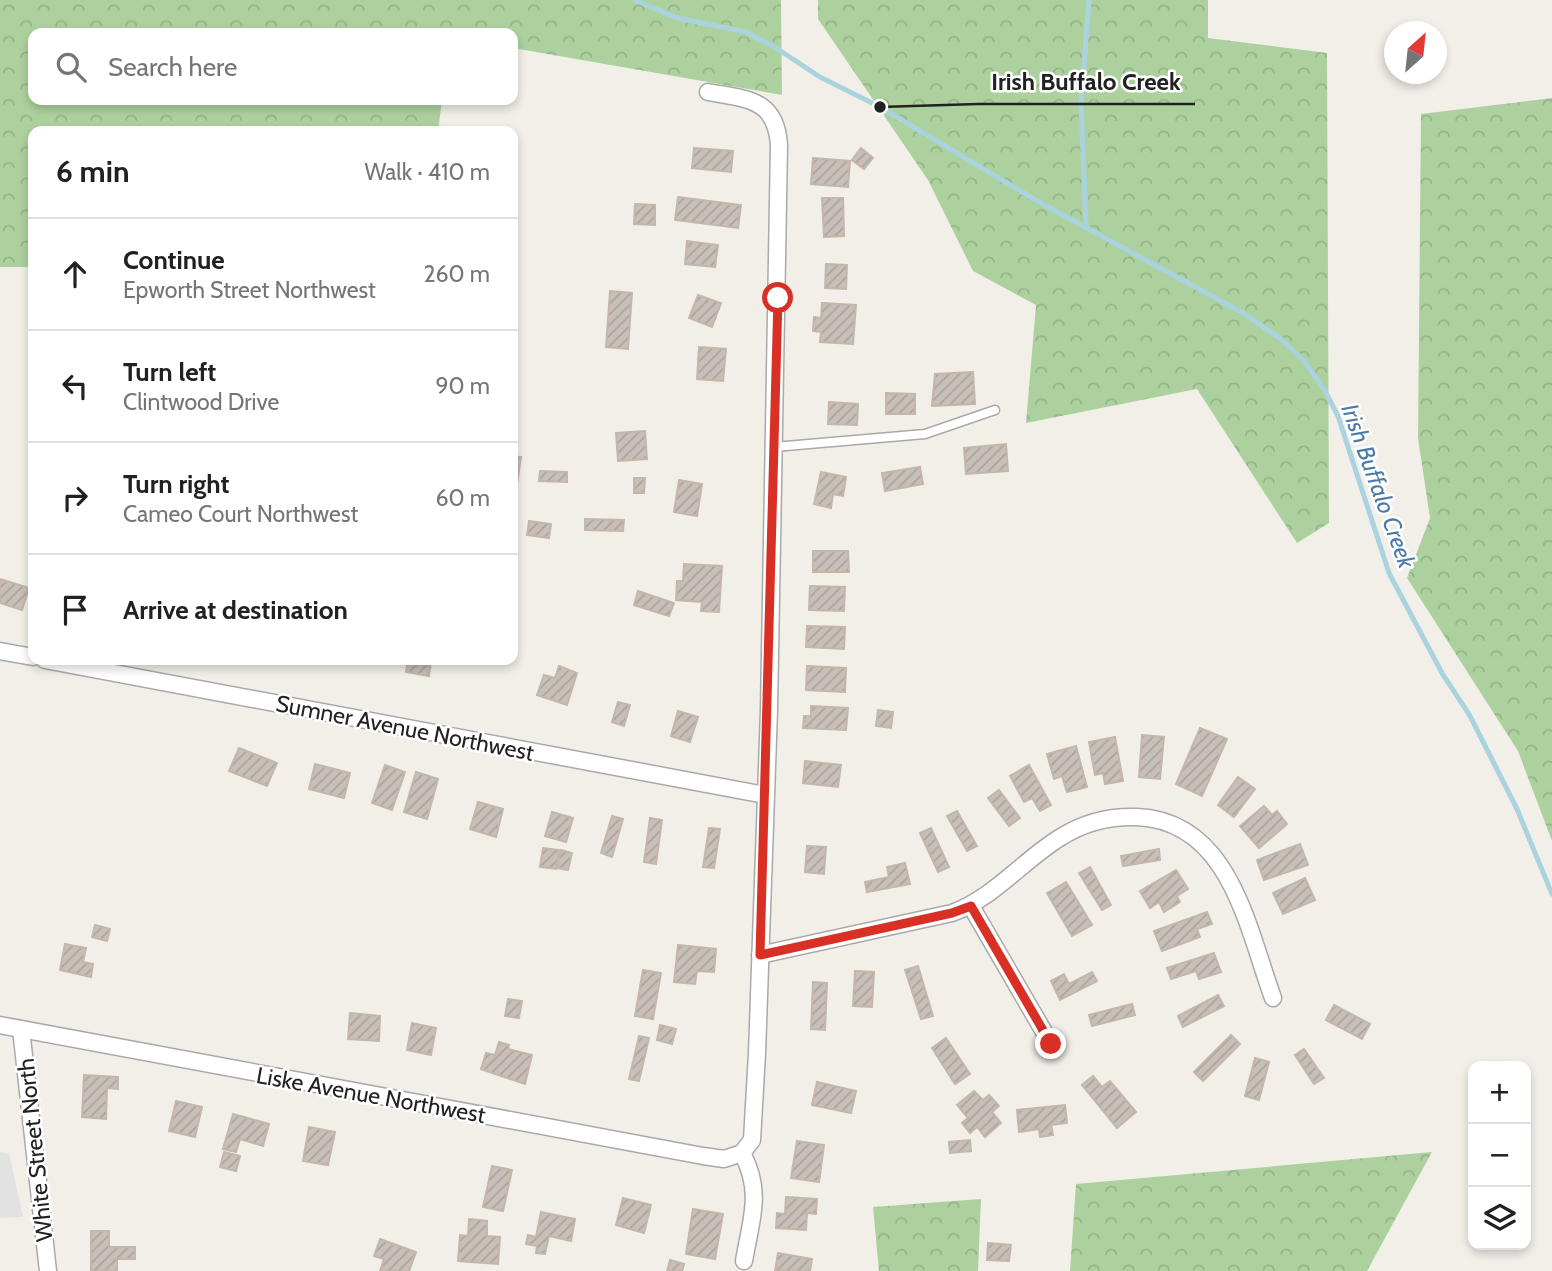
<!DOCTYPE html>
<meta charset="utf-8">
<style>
:root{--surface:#fff;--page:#f6f6f6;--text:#202124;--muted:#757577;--line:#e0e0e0}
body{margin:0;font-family:Cabin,sans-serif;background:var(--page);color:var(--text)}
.controls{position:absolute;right:21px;bottom:21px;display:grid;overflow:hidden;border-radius:14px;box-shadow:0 4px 10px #0003}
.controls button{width:63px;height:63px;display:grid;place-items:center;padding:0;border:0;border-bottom:2px solid var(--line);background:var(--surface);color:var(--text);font:35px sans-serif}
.compass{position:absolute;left:1384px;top:21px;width:63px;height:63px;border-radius:50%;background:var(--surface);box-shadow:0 4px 10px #0003;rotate:27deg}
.stop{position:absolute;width:21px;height:21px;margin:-16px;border:5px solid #d93025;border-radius:50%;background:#fff}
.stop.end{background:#d93025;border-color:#fff;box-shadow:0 2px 7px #0008}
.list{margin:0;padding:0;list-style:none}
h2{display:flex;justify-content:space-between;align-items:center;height:91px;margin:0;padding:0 28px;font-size:30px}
h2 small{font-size:23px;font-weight:400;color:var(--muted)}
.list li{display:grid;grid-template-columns:46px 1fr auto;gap:21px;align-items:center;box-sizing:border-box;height:112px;padding:0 28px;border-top:2px solid var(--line)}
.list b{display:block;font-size:26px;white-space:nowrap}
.list p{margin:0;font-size:23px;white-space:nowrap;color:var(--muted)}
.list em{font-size:23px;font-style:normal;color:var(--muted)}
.icon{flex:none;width:38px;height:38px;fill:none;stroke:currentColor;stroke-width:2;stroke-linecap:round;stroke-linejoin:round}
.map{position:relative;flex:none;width:1552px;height:1271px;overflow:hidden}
.search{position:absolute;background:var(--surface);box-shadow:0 4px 10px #0003;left:28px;top:28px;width:490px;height:77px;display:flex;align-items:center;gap:18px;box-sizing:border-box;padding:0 24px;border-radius:14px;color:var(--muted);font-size:26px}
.panel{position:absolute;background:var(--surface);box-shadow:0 4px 10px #0003;left:28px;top:126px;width:490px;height:539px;border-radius:14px}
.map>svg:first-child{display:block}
.forest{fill:url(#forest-crowns)}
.parking{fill:#e2e2e2}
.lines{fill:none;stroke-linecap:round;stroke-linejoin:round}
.stream{stroke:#aad3df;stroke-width:5}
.building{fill:url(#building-hatch);stroke:#c4b6ab;stroke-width:2}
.lane-casing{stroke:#a9a9a9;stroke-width:11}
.street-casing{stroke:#a9a9a9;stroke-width:19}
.lane{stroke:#fff;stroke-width:8}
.street{stroke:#fff;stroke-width:16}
.route{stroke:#d93025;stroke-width:9}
.labels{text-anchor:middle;stroke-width:5;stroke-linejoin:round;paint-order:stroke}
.street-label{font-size:23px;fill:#222;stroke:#fff}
.water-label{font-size:24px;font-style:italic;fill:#4a7aab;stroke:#fff}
.leader{fill:none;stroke:#222;stroke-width:2.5}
.callout-dot{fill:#222;stroke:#fff;stroke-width:2.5}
.callout-label{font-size:24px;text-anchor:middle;font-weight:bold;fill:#222;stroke:#fff;stroke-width:5;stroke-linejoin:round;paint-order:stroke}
</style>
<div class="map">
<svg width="1552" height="1271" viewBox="0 0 1552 1271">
<defs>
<pattern id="forest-crowns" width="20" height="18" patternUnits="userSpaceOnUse" patternTransform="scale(1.75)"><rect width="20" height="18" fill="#add19e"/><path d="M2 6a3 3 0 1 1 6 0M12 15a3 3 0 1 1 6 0" fill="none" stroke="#95b388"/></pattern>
<pattern id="building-hatch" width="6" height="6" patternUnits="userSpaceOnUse" patternTransform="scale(1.75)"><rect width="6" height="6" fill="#c7bfb8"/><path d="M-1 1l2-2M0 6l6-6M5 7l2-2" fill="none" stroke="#aba49e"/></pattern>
</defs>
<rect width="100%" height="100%" fill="#f2efe9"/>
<g class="forest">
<path d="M0 0H781L782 95 513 48V33H33V100H442L438 131H33V267H0Z"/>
<path d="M818 0H1208V38L1327 53 1329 523 1297 543 1197 389 1026 423 1036 305 973 271 928 180 818 19Z"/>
<path d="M1552 98V841L1518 751 1407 578 1430 518 1418 438 1421 114Z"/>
<path d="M1432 1152 1367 1271H1070L1076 1184Z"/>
<path d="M981 1199 978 1271H879L873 1207Z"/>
</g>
<path class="parking" d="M0 1152 9 1153 23 1217 0 1218Z"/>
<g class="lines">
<g class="stream">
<path d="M635 0 677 18 746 32 773 46 820 77 880 107 1037 201 1245 314 1281 339 1304 361 1324 389 1338 416 1389 573 1442 673 1469 714 1517 809 1552 894"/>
<path d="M1086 226 1081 103 1089 0"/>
</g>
</g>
<g class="building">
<path d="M694 148 733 151 731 172 692 168Z"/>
<path d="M861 148 873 158 864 169 852 160Z"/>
<path d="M813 158 850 161 848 187 811 184Z"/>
<path d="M678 197 741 205 738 228 675 220Z"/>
<path d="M822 198H843L844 236 824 237Z"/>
<path d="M635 204 655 205V225L634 224Z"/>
<path d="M687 241 718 245 715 267 685 264Z"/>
<path d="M826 264 847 265 846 289 825 288Z"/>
<path d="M610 291 632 293 628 349 606 347Z"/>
<path d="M698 295 721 303 712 327 689 318Z"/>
<path d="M822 303 856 305 853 344 820 342 821 332 813 331 814 317 821 318Z"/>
<path d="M699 347 726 349 723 381 697 379Z"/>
<path d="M973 372 975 404 932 406 935 374Z"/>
<path d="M886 393 915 394V414H886Z"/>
<path d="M829 402 858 404 857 425 828 424Z"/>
<path d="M645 431 647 459 618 461 616 433Z"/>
<path d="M1006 444 1008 471 966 474 964 448Z"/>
<path d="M513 456 521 457 514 505H513Z"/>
<path d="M920 467 923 484 885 491 882 473Z"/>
<path d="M540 471 567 472V482L539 481Z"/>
<path d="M821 472 846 477 843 496 833 494 831 508 814 504Z"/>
<path d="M634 478H645L644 493H634Z"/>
<path d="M679 480 702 484 697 516 674 512Z"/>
<path d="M585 519 624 520 623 531 585 530Z"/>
<path d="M529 521 551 524 549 538 527 535Z"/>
<path d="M813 551H848L849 572H813Z"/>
<path d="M684 564 722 566 719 612 701 611 702 602 676 600 677 581H683Z"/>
<path d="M0 579 29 588 22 610 0 603Z"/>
<path d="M810 586 845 587 844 611 809 610Z"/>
<path d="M638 591 674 603 669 616 634 605Z"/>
<path d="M807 626 845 627 844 649 806 647Z"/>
<path d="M408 660H431L429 676 406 672Z"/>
<path d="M559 666 577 673 567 705 537 695 544 675 555 678Z"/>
<path d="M807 666 846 668 845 692 806 690Z"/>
<path d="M618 702 630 705 624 726 612 722Z"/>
<path d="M811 706 848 708 846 730 803 728 804 716H811Z"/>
<path d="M878 710 893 712 891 728 876 726Z"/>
<path d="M678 711 698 717 690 742 671 736Z"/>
<path d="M1200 728 1227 739 1202 796 1176 784Z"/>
<path d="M1142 735 1164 737 1160 779 1139 777Z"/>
<path d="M1115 737 1123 781 1105 784 1103 773 1095 775 1089 742Z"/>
<path d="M1076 746 1087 787 1067 792 1062 776 1054 779 1047 754Z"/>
<path d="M239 748 277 763 267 786 229 771Z"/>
<path d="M805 761 841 765 838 787 803 783Z"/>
<path d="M315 764 350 773 344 798 309 789Z"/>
<path d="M385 765 405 772 392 810 372 803Z"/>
<path d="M1029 765 1051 805 1040 811 1032 798 1024 802 1010 776Z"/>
<path d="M416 772 438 779 427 819 404 812Z"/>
<path d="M1238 777 1255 789 1234 817 1218 805Z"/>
<path d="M999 790 1020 818 1009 826 988 798Z"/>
<path d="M478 802 503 809 496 837 470 829Z"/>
<path d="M1264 806 1272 815 1277 811 1287 824 1259 848 1240 826Z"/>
<path d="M957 811 977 846 967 851 947 816Z"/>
<path d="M552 812 573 818 566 842 545 836Z"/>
<path d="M612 816 623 819 612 857 601 853Z"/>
<path d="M650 818 662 820 656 864 644 862Z"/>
<path d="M709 828 720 829 714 868 703 867Z"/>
<path d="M931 828 949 867 938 872 920 833Z"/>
<path d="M1300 844 1308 865 1264 880 1257 860Z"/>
<path d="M807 846 826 847 824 874 805 872Z"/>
<path d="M543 848 559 850 556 869 540 867Z"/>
<path d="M1159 849 1160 860 1123 866 1121 856Z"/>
<path d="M561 850 572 853 568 870 557 868Z"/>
<path d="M905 863 910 884 867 892 865 882 889 877 887 867Z"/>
<path d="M1090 867 1111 905 1102 910 1079 873Z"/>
<path d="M1176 870 1188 889 1177 896 1180 902 1164 912 1159 902 1150 908 1140 891Z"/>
<path d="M1305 878 1315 900 1283 914 1273 893Z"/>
<path d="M1066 882 1092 925 1072 936 1047 893Z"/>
<path d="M1207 912 1212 924 1197 929 1200 937 1162 951 1154 931Z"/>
<path d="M95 925 110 929 107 941 92 937Z"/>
<path d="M65 944 86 948 83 962 93 964 91 977 60 970Z"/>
<path d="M678 945 716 949 714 972 697 971 695 984 674 982Z"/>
<path d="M1214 953 1221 972 1199 979 1196 971 1171 979 1167 968Z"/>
<path d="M918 966 933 1016 921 1019 905 970Z"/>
<path d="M643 970 661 973 653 1019 635 1016Z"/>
<path d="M855 971 874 972 872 1007 853 1006Z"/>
<path d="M1092 972 1097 981 1060 1000 1051 981 1064 974 1069 984Z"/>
<path d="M813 982 827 983 825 1030 811 1029Z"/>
<path d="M1218 995 1224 1006 1183 1027 1178 1016Z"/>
<path d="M508 999 522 1001 519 1018 505 1016Z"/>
<path d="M1132 1004 1135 1015 1092 1026 1089 1015Z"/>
<path d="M1334 1005 1370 1024 1362 1039 1326 1020Z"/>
<path d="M350 1013 380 1016 379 1041 348 1039Z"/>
<path d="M412 1023 436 1028 431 1055 407 1050Z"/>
<path d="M660 1025 676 1029 672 1044 657 1040Z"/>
<path d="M1231 1035 1240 1044 1203 1081 1194 1072Z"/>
<path d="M639 1036 649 1038 639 1081 629 1079Z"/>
<path d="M946 1038 970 1074 955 1084 932 1048Z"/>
<path d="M499 1042 509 1045 508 1049 532 1055 525 1084 481 1069 486 1053 495 1055Z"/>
<path d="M1304 1049 1324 1078 1314 1084 1295 1055Z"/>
<path d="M1255 1058 1269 1062 1259 1100 1245 1096Z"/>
<path d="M84 1075 118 1077V1089L107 1088 106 1119 82 1117Z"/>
<path d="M1093 1076 1102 1087 1110 1081 1136 1112 1117 1128 1082 1085Z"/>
<path d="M817 1082 856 1091 851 1113 812 1105Z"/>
<path d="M974 1091 983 1100 989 1095 999 1106 992 1112 1001 1123 985 1137 977 1127 970 1133 962 1123 968 1118 957 1105Z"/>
<path d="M176 1101 202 1107 195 1137 169 1131Z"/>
<path d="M1065 1105 1067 1123 1051 1125 1053 1135 1040 1137 1039 1129 1019 1132 1017 1110Z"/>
<path d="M233 1114 269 1124 263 1146 240 1139 236 1152 223 1149Z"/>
<path d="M309 1127 335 1132 328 1165 303 1161Z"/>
<path d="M970 1140 971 1151 950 1153 949 1142Z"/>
<path d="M797 1141 824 1145 819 1182 791 1178Z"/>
<path d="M224 1152 240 1156 236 1171 220 1167Z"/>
<path d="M492 1166 512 1170 503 1211 483 1207Z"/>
<path d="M786 1197 817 1199 816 1214 807 1213 806 1230 776 1228 777 1213 785 1214Z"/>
<path d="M623 1198 651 1205 644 1233 616 1225Z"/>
<path d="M693 1209 723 1214 715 1259 686 1254Z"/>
<path d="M541 1212 575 1219 571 1241 549 1236 545 1254 536 1253 537 1246 526 1244 528 1235 536 1237Z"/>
<path d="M469 1219 487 1221V1236L500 1237 498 1264 458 1261 460 1235 468 1236Z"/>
<path d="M91 1231H109V1247H135V1259H117V1271H91Z"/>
<path d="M380 1239 416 1252 409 1271H380L384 1259 374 1256Z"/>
<path d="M988 1243 1011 1245 1009 1261 987 1260Z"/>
<path d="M778 1253 812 1259 810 1271H775Z"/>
<path d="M670 1260 684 1264 682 1271H667Z"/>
</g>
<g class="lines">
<defs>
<path id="lane" d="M774 447 925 434 995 410"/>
<g id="street">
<path d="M708 92C746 99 776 98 779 145L769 710 757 1053 752 1140 742 1153"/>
<path d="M0 651 33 657"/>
<path d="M45 660 765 795"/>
<path d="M971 906 1051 1044"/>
<path d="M760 955 952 913C994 898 1023 860 1061 837 1083 823 1110 816 1137 817 1230 821 1247 927 1273 998"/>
<path d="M0 1025 703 1156 724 1159 742 1153"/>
<path d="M21 1029 48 1271"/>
<path d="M742 1153C763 1192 751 1219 744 1261"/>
</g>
</defs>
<use href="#lane" class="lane-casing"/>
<use href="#street" class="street-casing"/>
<use href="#lane" class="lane"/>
<use href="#street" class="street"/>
</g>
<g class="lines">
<path class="route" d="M778 298 760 955 952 913 971 906 1051 1044"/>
</g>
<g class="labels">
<g class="street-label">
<text transform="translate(405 728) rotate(11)" y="8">Sumner Avenue Northwest</text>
<text transform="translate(371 1095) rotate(10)" y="8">Liske Avenue Northwest</text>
<text transform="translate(35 1150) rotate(-96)" y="8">White Street North</text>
</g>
<g class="water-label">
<text transform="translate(1378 486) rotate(70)" y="8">Irish Buffalo Creek</text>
</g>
</g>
<path class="leader" d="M880 107L978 104H1195"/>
<circle class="callout-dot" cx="880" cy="107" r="7"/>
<g class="callout-label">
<text x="1086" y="90">Irish Buffalo Creek</text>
</g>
</svg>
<div class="controls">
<button>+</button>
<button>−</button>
<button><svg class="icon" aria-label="layers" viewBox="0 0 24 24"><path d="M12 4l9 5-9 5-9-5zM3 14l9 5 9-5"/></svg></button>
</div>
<svg class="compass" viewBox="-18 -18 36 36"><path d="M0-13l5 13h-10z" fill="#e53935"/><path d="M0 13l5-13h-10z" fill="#757577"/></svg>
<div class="stop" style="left:778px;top:298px"></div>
<div class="stop end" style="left:1051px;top:1044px"></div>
<div class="search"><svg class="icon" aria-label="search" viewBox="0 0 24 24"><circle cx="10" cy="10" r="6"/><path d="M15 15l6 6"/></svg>Search here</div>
<section class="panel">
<h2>6 min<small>Walk · 410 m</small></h2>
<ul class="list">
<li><svg class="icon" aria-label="ahead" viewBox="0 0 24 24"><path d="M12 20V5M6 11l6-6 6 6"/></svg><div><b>Continue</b><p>Epworth Street Northwest</p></div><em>260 m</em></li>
<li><svg class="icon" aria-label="left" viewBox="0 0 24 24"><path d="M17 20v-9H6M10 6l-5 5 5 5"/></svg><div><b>Turn left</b><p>Clintwood Drive</p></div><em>90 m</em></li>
<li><svg class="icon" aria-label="right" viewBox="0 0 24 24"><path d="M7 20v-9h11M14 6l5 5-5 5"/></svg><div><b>Turn right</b><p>Cameo Court Northwest</p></div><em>60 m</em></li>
<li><svg class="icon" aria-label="arrive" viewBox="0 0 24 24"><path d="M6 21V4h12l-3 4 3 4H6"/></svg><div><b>Arrive at destination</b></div></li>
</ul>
</section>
</div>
